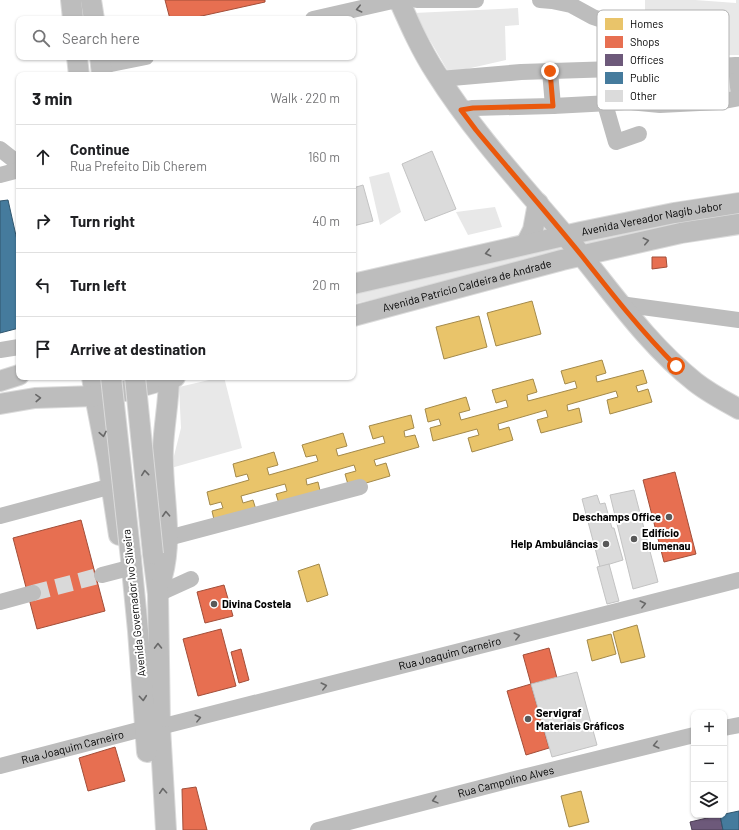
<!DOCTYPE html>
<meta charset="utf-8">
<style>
:root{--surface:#fff;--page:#f2f2f2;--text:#202124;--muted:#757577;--line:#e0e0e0}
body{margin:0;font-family:Barlow,sans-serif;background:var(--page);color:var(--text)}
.controls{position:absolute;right:12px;bottom:12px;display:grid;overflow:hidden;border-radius:8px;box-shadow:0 1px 3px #0004}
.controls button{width:36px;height:36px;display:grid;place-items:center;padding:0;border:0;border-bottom:1px solid var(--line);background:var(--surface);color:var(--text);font:20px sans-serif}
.stop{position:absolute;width:12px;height:12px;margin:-9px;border:3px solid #ea580c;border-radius:50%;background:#fff}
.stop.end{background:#ea580c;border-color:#fff;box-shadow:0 1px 4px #0008}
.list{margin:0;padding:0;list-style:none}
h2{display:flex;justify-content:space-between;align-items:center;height:52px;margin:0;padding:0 16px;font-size:17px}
h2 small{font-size:13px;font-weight:400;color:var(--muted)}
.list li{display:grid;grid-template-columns:26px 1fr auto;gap:12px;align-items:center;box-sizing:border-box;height:64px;padding:0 16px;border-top:1px solid var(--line)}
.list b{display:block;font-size:15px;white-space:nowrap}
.list p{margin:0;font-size:13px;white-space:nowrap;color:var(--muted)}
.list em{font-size:13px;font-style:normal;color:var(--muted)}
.icon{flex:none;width:22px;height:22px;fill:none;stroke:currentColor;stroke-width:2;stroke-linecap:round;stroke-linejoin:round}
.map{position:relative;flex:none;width:739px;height:830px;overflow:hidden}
.search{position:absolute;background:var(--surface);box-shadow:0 1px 3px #0004;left:16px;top:16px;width:340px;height:44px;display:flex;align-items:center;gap:10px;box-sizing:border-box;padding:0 14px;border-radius:8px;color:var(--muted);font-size:15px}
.panel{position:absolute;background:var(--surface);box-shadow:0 1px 3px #0004;left:16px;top:72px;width:340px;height:308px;border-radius:8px}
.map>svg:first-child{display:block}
.green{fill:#e8e8e8}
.homes{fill:#e9c46a;stroke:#a3894a}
.shops{fill:#e76f51;stroke:#a24e39}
.offices{fill:#6d597a;stroke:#4c3e55}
.public{fill:#457b9d;stroke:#30566e}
.building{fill:#dbdbdb;stroke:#c3c3c3}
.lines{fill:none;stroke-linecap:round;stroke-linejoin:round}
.minor-tunnel{stroke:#d9d9d9;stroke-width:16;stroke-dasharray:16 8;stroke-linecap:butt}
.major-casing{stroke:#dbdbdb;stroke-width:22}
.minor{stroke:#bdbdbd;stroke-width:16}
.major{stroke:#bdbdbd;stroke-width:20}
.major-bridge-casing{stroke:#dbdbdb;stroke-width:22;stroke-linecap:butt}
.major-bridge{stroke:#bdbdbd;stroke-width:20}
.oneway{stroke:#686868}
.route{stroke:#ea580c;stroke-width:5}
.poi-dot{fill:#595959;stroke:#fff;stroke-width:1.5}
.labels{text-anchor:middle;stroke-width:4;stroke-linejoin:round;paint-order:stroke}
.street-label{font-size:11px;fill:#000;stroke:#fff}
.poi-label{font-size:11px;font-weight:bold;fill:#000;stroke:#fff;text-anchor:start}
.key{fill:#fff;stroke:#b2b2b2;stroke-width:1}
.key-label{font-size:11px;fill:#000}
</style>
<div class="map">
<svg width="739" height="830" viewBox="0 0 739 830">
<rect width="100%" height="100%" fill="#fff"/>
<g class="green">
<path d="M645 0H695L736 3V0H739V55L634 56 633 39 619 38V23H645Z"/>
<path d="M518 8 519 25 505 26 506 60 449 73 414 13Z"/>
<path d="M389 172 401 212 380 225 369 177Z"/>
<path d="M495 207 502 227 468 235 456 212Z"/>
<path d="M739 209V216L353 304V291L446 270Z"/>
<path d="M222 377H224L242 448 171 468 181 428 179 387Z"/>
</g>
<g class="homes">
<path d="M532 301 541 334 496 346 487 313Z"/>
<path d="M479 316 487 347 444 359 436 327Z"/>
<path d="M602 360 606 373 596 376 597 382 643 370 647 383 636 386 638 392 648 389 652 402 610 414 607 400 618 397 616 391 567 405 568 411 579 408 582 422 541 433 537 420 548 417 546 410 498 424 499 430 509 427 513 440 472 452 468 438 479 435 477 429 433 441 430 428 441 425 439 419 428 422 425 409 466 397 470 410 459 413 461 420 508 407 506 400 496 403 492 390 533 379 537 392 527 395 528 401 577 388 575 381 565 384 561 371Z"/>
<path d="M411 415 414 428 404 431 405 437 415 435 419 447 374 460 376 466 386 463 390 476 349 488 345 474 356 471 354 465 306 479 307 485 318 482 321 495 280 507 276 494 287 491 285 484 241 496 243 503 253 500 257 513 215 524 212 511 223 508 221 502 210 505 207 492 249 480 247 474 236 477 233 464 274 452 278 465 267 468 269 475 318 461 316 455 306 457 302 445 343 433 347 446 336 449 338 456 385 443 383 436 373 439 369 426Z"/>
<path d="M319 564 328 595 307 602 298 571Z"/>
<path d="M637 625 645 657 621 663 613 632Z"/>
<path d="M611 634 616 654 592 661 587 640Z"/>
<path d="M581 791 589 822 569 827 561 796Z"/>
</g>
<g class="shops">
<path d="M165 0H265V2L188 19H170Z"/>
<path d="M652 257H666L667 267 652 269Z"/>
<path d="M675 472 696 554 664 562 643 480Z"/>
<path d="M81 520 105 611 37 629 13 538Z"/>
<path d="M224 585 233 616 205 623 197 592Z"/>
<path d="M221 629 236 686 198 696 183 639Z"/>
<path d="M549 648 557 678 531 684 523 655Z"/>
<path d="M241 649 249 680 239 683 231 652Z"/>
<path d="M531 684 549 748 526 755 507 691Z"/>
<path d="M115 747 125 781 88 791 79 758Z"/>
<path d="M196 787 207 830H183L182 789Z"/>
</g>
<path class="offices" d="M720 815 723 830H692L690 822Z"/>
<g class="public">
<path d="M8 200 19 249V328L0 333V201Z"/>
<path d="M739 811V830H723L720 815Z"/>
</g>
<g class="building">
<path d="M432 151 456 209 425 221 402 164Z"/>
<path d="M363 185 373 221 353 226V188Z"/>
<path d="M634 490 658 582 633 589 610 495Z"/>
<path d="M597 495 600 504 605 503 612 528H614L623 560 600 567 582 499Z"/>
<path d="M609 564 619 601 607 604 597 567Z"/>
<path d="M577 672 597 745 552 757 531 684Z"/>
</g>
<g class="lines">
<path class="minor-tunnel" d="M33 593 102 575"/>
<defs>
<g id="major">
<path d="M71 0 73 19"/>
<path d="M91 0 94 19"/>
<path d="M399 0C410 25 421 50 436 73 475 135 526 189 573 245 612 292 647 344 695 382 709 393 724 401 739 409"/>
<path d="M77 57 79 75"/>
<path d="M100 57 102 75"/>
<path d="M526 244 533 230 538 203"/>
<path id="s4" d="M353 284 581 232 674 213 739 203"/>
<path id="s5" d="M353 316 562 260 681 233 739 224"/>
<path d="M92 377 95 396 108 463 119 535"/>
<path d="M0 381 19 375"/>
<path d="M0 404 35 398 95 396 125 391 175 377"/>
<path d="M153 554 158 594 160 727 166 830"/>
<path d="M131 559 138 631 147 752"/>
<path d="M162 577C174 534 161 491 163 448 164 424 169 401 169 377"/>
</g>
</defs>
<use href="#major" class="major-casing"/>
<g class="minor">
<path d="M417 0H476"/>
<path d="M540 0 552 1 571 5 593 17 611 23"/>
<path d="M313 19 397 0"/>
<path d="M736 65 739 98"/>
<path d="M101 66 146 57"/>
<path d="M642 67 643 103"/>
<path d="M550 71 553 106"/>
<path d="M440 79 521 72 739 65"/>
<path d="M605 104 616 142 639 134"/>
<path d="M461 110 473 108 553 106 629 102 660 105 719 102 739 98"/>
<path d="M0 149 19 164"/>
<path d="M0 175 19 170"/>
<path d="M620 304 739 320"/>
<path d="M0 350 19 347"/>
<path d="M0 516 112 486"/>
<path d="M168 538 360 487"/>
<path d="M102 575 125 569"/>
<path d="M158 594 191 579"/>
<path d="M0 602 33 593"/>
<path id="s1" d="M160 727 739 580"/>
<path d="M724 728 739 725"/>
<path id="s2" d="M0 766 146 728"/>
<path id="s3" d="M318 830 519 778 694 735"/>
</g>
<use href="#major" class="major"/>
<defs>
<g id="major-bridge">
<path d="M111 377 131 559"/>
<path d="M135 377 153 554"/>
</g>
</defs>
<use href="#major-bridge" class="major-bridge-casing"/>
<use href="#major-bridge" class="major-bridge"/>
</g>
<defs><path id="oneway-chevron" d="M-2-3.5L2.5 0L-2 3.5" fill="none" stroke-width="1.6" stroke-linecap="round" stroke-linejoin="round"/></defs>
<g class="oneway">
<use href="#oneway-chevron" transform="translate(359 9) rotate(167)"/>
<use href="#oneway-chevron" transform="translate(646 241) rotate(-13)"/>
<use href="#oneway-chevron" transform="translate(488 253) rotate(167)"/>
<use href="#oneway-chevron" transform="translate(38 398) rotate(-3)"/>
<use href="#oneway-chevron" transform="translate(103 434) rotate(79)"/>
<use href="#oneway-chevron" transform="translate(145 473) rotate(-96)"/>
<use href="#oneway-chevron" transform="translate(166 514) rotate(-93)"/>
<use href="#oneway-chevron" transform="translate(643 604) rotate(-14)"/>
<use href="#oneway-chevron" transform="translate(517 636) rotate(-14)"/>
<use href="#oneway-chevron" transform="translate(158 646) rotate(-91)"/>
<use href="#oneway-chevron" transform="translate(324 686) rotate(-14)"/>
<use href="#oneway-chevron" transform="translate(143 698) rotate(85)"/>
<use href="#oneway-chevron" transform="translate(198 718) rotate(-14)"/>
<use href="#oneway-chevron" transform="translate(656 745) rotate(166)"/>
<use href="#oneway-chevron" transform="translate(163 791) rotate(-94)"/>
<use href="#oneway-chevron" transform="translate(435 800) rotate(165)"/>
</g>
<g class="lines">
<path class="route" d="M550 71 553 106 473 108 461 110 476 130C511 172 547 213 582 256 612 294 642 332 676 366"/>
</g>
<g class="poi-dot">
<circle cx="669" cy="517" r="4"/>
<circle cx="634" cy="539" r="4"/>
<circle cx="606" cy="544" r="4"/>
<circle cx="214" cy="604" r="4"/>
<circle cx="528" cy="719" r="4"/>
</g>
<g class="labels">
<g class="street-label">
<text dy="4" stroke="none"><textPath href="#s4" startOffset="306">Avenida Vereador Nagib Jabor</textPath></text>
<text dy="4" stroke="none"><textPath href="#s5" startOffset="118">Avenida Patrício Caldeira de Andrade</textPath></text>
<text transform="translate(134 603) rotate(-96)" y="4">Avenida Governador Ivo Silveira</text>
<text dy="4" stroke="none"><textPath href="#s1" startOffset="299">Rua Joaquim Carneiro</textPath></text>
<text dy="4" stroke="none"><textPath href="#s2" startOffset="75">Rua Joaquim Carneiro</textPath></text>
<text dy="4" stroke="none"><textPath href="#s3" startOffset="194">Rua Campolino Alves</textPath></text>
</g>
<g class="poi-label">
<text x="661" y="521" text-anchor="end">Deschamps Office</text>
<text x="642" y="537">Edifício<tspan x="642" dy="13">Blumenau</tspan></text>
<text x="598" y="548" text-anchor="end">Help Ambulâncias</text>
<text x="222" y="608">Divina Costela</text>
<text x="536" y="717">Servigraf<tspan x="536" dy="13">Materiais Gráficos</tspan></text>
</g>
</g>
<rect x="597" y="10" width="132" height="100" rx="6" class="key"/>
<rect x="605" y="18" width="18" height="12" fill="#e9c46a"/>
<rect x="605" y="36" width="18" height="12" fill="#e76f51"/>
<rect x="605" y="54" width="18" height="12" fill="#6d597a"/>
<rect x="605" y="72" width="18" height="12" fill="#457b9d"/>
<rect x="605" y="90" width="18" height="12" fill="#dbdbdb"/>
<g class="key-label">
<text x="630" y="28">Homes</text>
<text x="630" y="46">Shops</text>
<text x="630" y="64">Offices</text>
<text x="630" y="82">Public</text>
<text x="630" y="100">Other</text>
</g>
</svg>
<div class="controls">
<button>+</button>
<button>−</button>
<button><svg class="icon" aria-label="layers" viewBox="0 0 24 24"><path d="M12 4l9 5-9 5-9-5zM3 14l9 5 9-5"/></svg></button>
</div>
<div class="stop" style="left:676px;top:366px"></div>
<div class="stop end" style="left:550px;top:71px"></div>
<div class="search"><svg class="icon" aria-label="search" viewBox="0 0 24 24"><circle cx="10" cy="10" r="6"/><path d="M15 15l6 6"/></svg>Search here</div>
<section class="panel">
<h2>3 min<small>Walk · 220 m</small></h2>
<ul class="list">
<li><svg class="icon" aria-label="ahead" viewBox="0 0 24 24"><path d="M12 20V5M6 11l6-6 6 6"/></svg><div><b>Continue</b><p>Rua Prefeito Dib Cherem</p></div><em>160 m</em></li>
<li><svg class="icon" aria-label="right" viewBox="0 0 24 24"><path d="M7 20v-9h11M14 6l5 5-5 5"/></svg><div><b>Turn right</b></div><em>40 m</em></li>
<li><svg class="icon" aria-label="left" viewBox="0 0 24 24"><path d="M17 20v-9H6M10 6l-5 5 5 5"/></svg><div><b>Turn left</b></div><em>20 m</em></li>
<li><svg class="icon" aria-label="arrive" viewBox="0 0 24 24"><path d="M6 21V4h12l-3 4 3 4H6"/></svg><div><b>Arrive at destination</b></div></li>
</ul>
</section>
</div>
